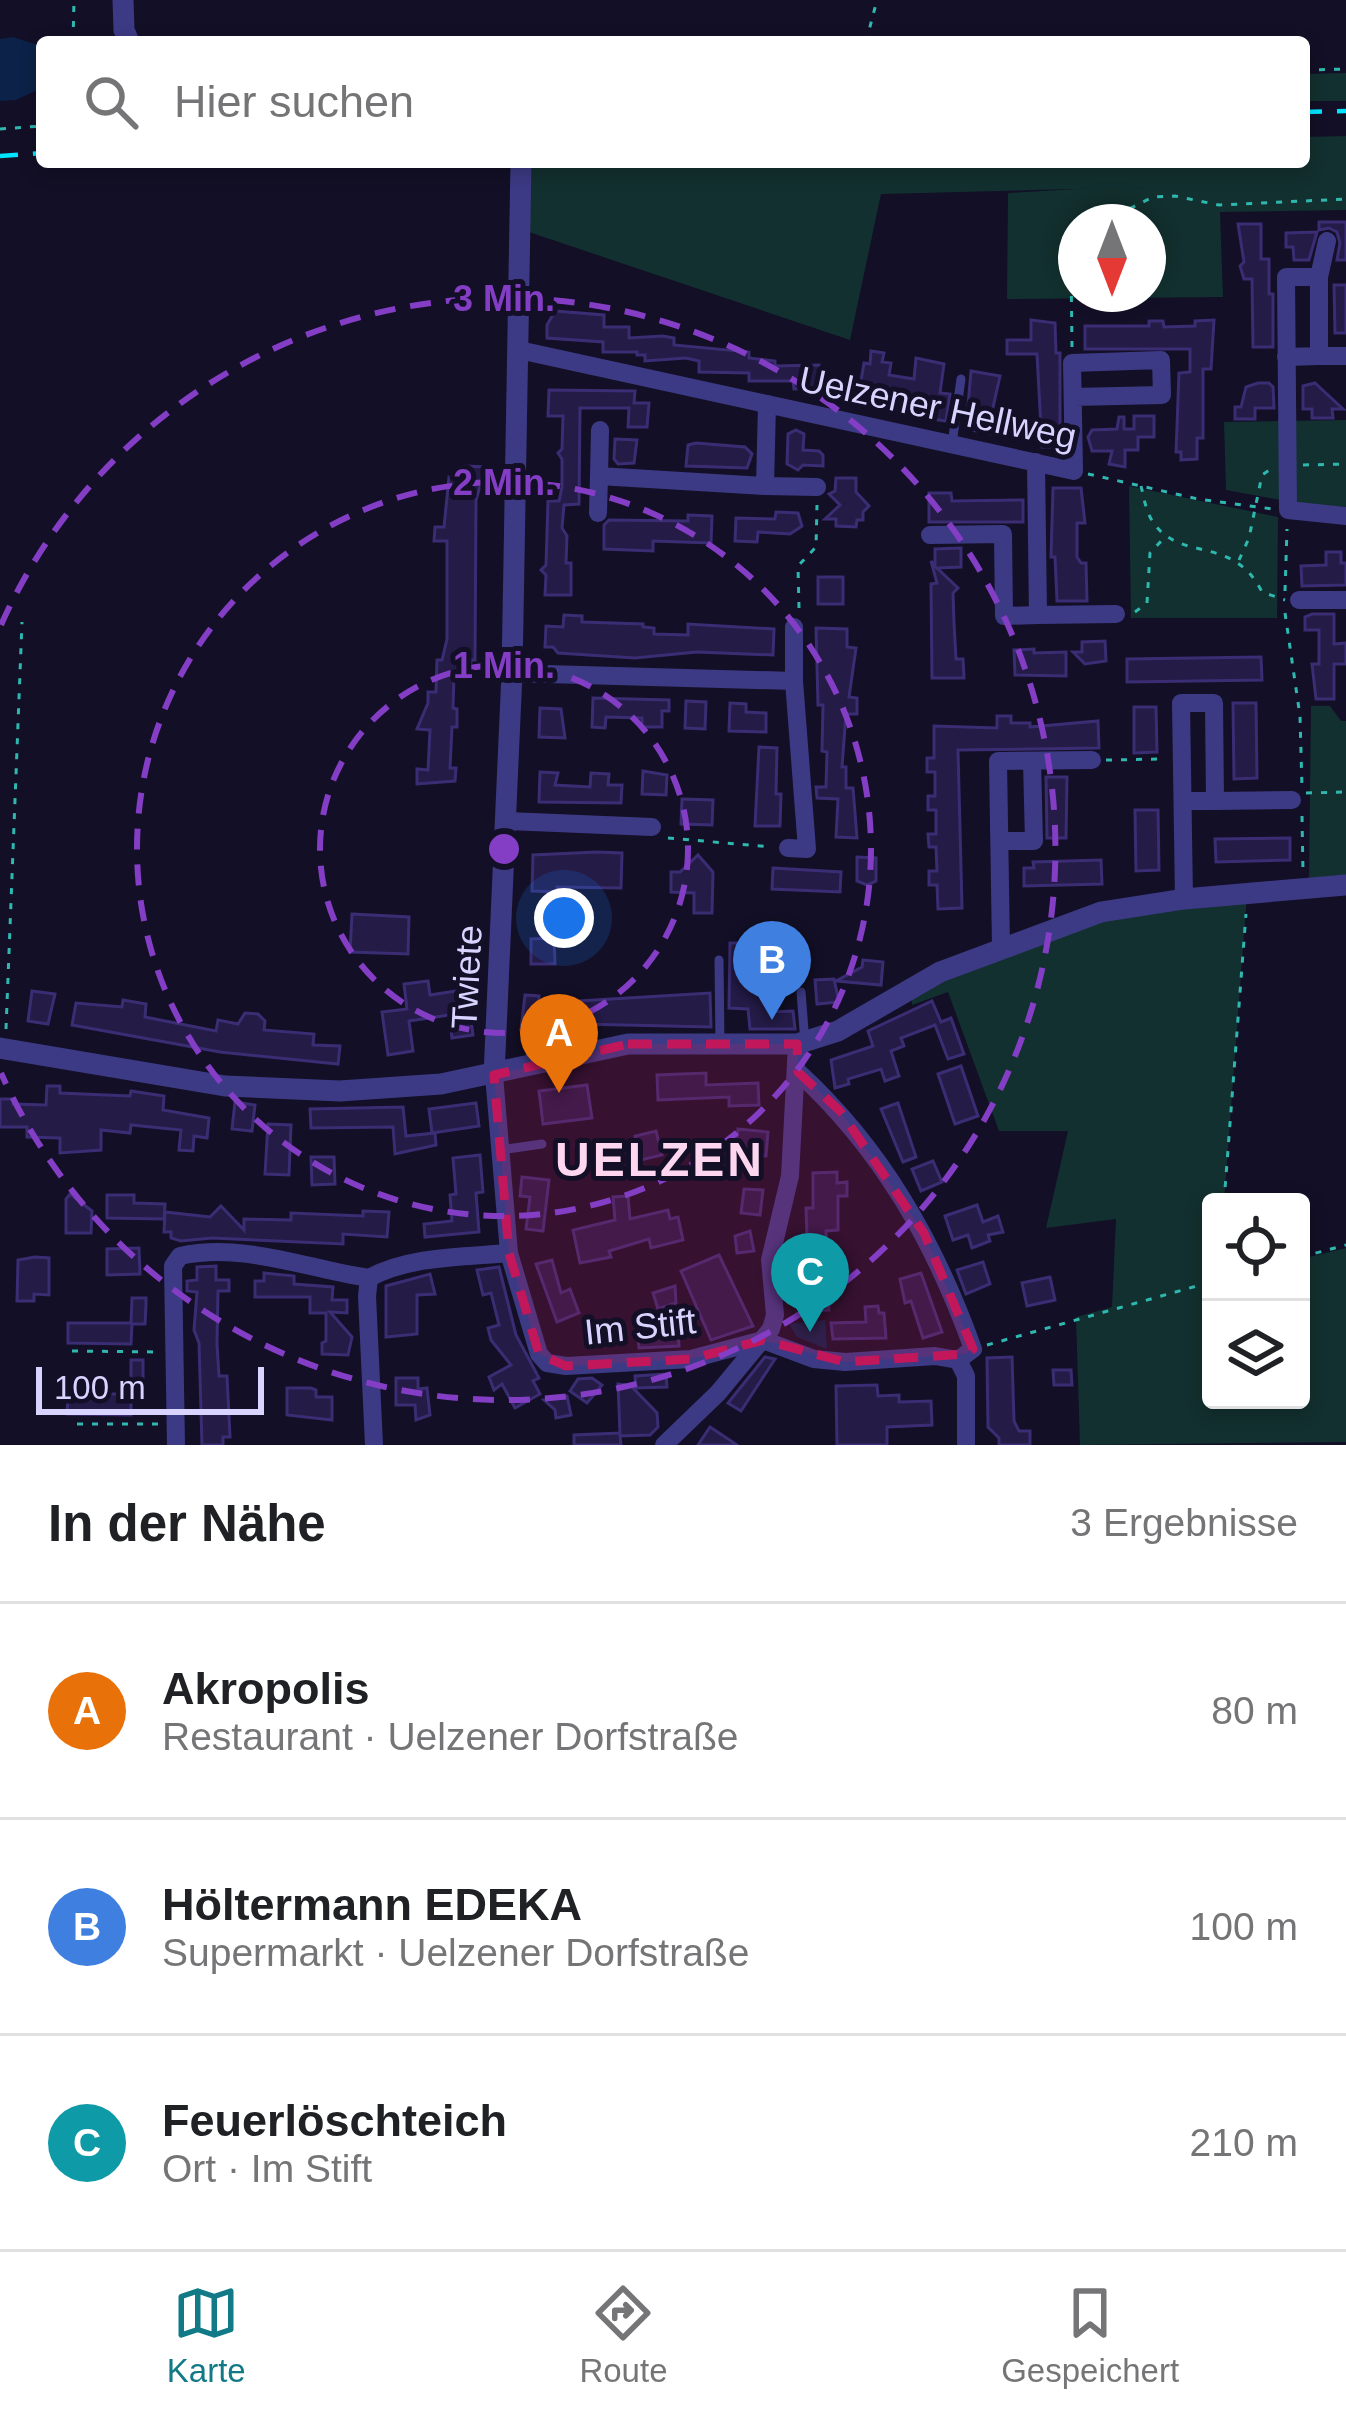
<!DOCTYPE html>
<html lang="de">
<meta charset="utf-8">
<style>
:root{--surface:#fff;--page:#f6f6f6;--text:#202124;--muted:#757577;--line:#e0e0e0;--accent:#127987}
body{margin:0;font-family:Helvetica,sans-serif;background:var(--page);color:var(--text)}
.controls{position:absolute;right:36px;bottom:36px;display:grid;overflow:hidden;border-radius:12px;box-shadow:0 6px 18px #0003}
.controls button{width:108px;height:108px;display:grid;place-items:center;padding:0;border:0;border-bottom:3px solid var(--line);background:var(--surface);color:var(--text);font:60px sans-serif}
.compass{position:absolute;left:1058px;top:204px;width:108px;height:108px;border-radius:50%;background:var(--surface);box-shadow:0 6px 18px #0003;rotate:180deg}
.scale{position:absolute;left:36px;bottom:30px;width:228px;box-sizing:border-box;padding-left:12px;border:6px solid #d9d4ff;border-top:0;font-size:33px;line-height:42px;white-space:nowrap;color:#d9d4ff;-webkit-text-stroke:9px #130f26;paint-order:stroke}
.you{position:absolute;left:564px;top:918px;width:42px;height:42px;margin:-30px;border:9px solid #fff;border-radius:50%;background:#1a73e8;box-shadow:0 0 0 18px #1a73e833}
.badge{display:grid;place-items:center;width:78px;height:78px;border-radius:50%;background:var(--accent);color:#fff;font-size:39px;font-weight:700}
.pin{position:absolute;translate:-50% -99px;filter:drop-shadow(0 3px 6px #0008)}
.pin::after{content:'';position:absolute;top:63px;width:42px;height:36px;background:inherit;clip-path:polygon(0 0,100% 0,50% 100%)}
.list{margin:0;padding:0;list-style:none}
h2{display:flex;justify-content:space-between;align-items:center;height:156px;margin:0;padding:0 48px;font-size:51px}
h2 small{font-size:39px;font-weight:400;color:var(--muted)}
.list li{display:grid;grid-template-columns:78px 1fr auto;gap:36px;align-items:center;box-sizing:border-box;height:216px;padding:0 48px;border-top:3px solid var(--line)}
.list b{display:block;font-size:45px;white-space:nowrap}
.list p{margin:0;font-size:39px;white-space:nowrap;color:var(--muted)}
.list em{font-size:39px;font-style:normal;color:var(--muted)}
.icon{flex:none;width:66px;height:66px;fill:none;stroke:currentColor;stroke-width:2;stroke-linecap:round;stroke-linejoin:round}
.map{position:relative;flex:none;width:1346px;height:1445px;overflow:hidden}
.search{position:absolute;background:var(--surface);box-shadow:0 6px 18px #0003;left:36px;right:36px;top:36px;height:132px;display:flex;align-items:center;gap:30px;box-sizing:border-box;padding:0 42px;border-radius:12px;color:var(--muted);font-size:45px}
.sheet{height:804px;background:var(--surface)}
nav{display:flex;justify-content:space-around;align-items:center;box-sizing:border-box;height:168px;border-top:3px solid var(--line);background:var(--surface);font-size:33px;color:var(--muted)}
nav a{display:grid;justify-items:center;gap:6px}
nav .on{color:var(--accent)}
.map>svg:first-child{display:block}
.green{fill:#12302f;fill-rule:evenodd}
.water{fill:#0c2248}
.building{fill:#241b47;stroke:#3b2d73;stroke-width:3}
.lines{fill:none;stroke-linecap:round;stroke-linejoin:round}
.path{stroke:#2fb8b0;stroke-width:3;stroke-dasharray:6 9;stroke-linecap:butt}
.service{stroke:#3d3a85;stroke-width:9}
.minor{stroke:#3d3a85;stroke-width:18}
.tertiary{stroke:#3d3a85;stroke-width:21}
.rail{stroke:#00e5ff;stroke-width:4.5;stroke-dasharray:18 15;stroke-linecap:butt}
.marked{fill:#c2185b;fill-opacity:0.2;stroke:#c2185b;stroke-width:9;stroke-dasharray:24 15;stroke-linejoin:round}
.ring{fill:none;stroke:#843dc5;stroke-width:6;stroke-dasharray:21 15}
.labels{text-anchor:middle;stroke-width:10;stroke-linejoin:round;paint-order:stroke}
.street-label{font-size:36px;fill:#d9d4ff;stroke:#130f26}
.district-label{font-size:48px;font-weight:bold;letter-spacing:3px;fill:#ffd6f0;stroke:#130f26}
.centre{fill:#843dc5;stroke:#130f26;stroke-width:6}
.ring-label{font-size:36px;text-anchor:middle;font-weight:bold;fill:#843dc5;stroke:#130f26;stroke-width:10;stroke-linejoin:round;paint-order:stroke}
</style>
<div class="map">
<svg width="1346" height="1445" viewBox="0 0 1346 1445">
<rect width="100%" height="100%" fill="#130f26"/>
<g class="green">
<path d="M1346 73V101H1304V74Z"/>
<path d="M1346 136V210L1220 212 1223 297 1007 299 1008 193 1076 189 881 194 850 340 520 229 521 162H1304V137ZM1076 222H1148V294H1076Z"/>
<path d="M1346 420V507L1297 503 1226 490 1224 422Z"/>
<path d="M1129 486 1278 517 1277 618H1131Z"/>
<path d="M1311 706H1330L1341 721H1346V875L1309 878Z"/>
<path d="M1247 894 1224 1202H1211V1400H1301V1259L1346 1248V1442L1080 1445 1076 1317 1112 1307 1116 1219 1046 1228 1068 1131H999L948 992 912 1005 911 986 1051 928Z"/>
</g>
<g class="water">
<path d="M13 37 38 45 42 53V88L16 100 0 101V39Z"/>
<path d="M825 1320 827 1349 797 1337 789 1324Z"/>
</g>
<g class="building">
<path d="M1319 222H1346V260H1337L1340 243 1337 232 1329 228 1319 230Z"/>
<path d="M1238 224H1261V259H1269V294H1273V347H1253L1252 279H1244L1240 266 1244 262Z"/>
<path d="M1317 232 1309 260H1294L1293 247H1286V233Z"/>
<path d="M1334 285H1346V333H1335Z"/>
<path d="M555 311 604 315V327H629V338L663 336 674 338V345L749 352V358L775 361V366L819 365 820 388 794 389 793 381H749V373L699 372V361L686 358 645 361V355H637V352H603V342L547 338V325Z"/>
<path d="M1031 320 1055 323 1056 353H1060V447H1042L1037 354H1007V340H1031Z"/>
<path d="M1214 320 1211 369H1203V438H1197V459L1181 460V452H1176L1179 373 1190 372V349H1085V326H1149V321H1163L1164 327 1195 326V321Z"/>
<path d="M871 351 884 353 882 362 891 363 889 375 914 379 916 358 944 364 940 393 950 394 946 421 910 416 911 410 893 407 895 392 860 387 864 363 870 364Z"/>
<path d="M971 371 1000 376 992 412 996 413 992 434 966 429Z"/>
<path d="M1258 383H1269L1273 387 1274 408H1255V419H1235V407H1241L1246 387Z"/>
<path d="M1315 383 1343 409H1332L1333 418H1312V409H1303V386Z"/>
<path d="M549 390 635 391 634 403H649L647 427H628L629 408H580L579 504 564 505 562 528 567 536 566 563H571V595H545L546 575 541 570 546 565 548 501H559L562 487V459L558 453 562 449 563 416H548Z"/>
<path d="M1134 416H1154V437H1138V450H1125V467L1109 464 1112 451H1092L1088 437 1092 430 1117 429 1119 417H1124V429H1134Z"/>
<path d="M796 430 804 434 803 450 819 451 823 455V466L803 465 798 470 787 464 788 434Z"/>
<path d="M615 439 637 440 634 463 618 464 614 459Z"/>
<path d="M696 443 745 447 752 454 747 468 686 466 688 445Z"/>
<path d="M465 466 486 467 476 500 475 660H471L470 675H454L453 708 457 709V727H452L450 768H456L455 781 417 784V769L428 770 430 730 417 729 428 703V692H436L437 660H442L447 639V541H434L435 527H444L449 477 464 478Z"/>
<path d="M836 478H856V492L869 506 863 512V520H857L856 527 836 526V519H825L840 505 829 494 835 491Z"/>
<path d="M1053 488H1081L1085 523H1077V557L1081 563H1086L1087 601H1057L1055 557H1051Z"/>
<path d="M929 493H951L952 501 1023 500V522H929Z"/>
<path d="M776 512 798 513 802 526 790 534 758 532 757 542 735 541 736 518 775 519Z"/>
<path d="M688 515 712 516 711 543 653 541V551L604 549V525L609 520 688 521Z"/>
<path d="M961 548V567L937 568 958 588 953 593 954 623 956 659H963L964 678H932L931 584 937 583 931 561 935 566V549Z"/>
<path d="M1326 552H1341V563H1346V585L1302 586 1301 566 1326 565Z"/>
<rect x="818" y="577" width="25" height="27"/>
<path d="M1312 614H1334V644L1346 643V664H1334V699H1316L1312 664H1319V630H1305V617Z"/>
<path d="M564 615 582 616V622L643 624V627L654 628V634L688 635V624L774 629 773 655 697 652 635 658 558 653 553 647H545L546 626 563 627Z"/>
<path d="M816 628 847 629V647L856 648 849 697 857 698V714H846L842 767H846V788H853L857 838 836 837 838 799 817 798 816 787H826L827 752 822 751 823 705H818Z"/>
<path d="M1105 641 1106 661 1085 664 1073 652H1082V642Z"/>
<path d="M1034 649V653L1066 652V676L1015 675 1014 650Z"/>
<path d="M1261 657 1262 680 1127 682V659Z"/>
<path d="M593 698 669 700V711H662V727H642V718L606 717 605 728 592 727Z"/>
<path d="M686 701 706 702 705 729 685 728Z"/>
<path d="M730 703 746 704V712L766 713V732L729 731Z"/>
<path d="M1233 703H1256L1257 778 1234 779Z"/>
<path d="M1134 707H1156L1157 752 1134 753Z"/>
<path d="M540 708 561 709 565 738 539 737Z"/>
<path d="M997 716H1011V723H1030V727L1098 721 1099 748 958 750 962 908 938 909 937 885H929V871H937L936 847H929L928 834H936V810H928V796H935V772H927V758H934V726L997 728Z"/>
<path d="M759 747 777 748 776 794H781L780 826H755Z"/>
<path d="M643 771 667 775 666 795 642 794Z"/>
<path d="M540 772 558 773 555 785 590 787 591 773 609 774 608 785H622L621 803 539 802Z"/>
<path d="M1046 777H1067L1066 838H1047Z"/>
<path d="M682 799 713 800 712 825 681 824Z"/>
<path d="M1135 810H1158L1159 870 1136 871Z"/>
<path d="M1290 838V860L1216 862 1215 839Z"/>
<path d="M597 852 622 853 621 888 557 887V892L532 891 533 855Z"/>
<path d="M698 855 713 872 712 913H694V893L671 892V872H680Z"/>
<path d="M857 857 876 858V881L867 885 857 881Z"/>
<path d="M1101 860 1102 884 1024 886V868H1034L1033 862Z"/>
<path d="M773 868 841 872 840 892 772 889Z"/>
<path d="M352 914 409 917 408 954 350 952Z"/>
<path d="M554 938 555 964H531V939Z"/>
<path d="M730 943H768L767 999H771V1012L793 1011 795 1029H750L748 1009 729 1008Z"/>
<path d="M863 960 883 962 881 985 836 981 862 967Z"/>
<path d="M834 979 839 1002 817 1004 815 980Z"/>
<path d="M428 981 430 995 456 991 459 1014 454 1015 470 1013 473 1035 452 1038 449 1015 409 1021 413 1051 388 1055 382 1012 407 1009 404 984Z"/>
<path d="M32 991 55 994 48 1024 28 1021Z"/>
<path d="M710 993 711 1027 580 1024 579 1001Z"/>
<path d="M525 995 539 996 538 1010 554 1011 553 1031 521 1029Z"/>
<path d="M123 1000 146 1004 145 1017 216 1031 218 1020 238 1024 245 1013 258 1014 265 1021 264 1030 314 1034 313 1045 340 1046 338 1064 220 1052 72 1025 76 1003 122 1007Z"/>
<path d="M932 1001 941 1022 951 1018 964 1054 948 1059 935 1025 901 1038 904 1046 891 1051 899 1076 885 1081 881 1069 848 1079 849 1084 835 1088 831 1060 873 1046 868 1031Z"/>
<path d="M961 1066 978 1116 955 1124 938 1074Z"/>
<path d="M706 1073V1085L758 1083 759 1105 729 1106V1097L658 1100 657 1075Z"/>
<path d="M587 1085 592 1118 543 1124 539 1091Z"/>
<path d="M47 1086H60V1093L130 1096 131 1091 164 1096 163 1110 209 1118 207 1138 194 1136 193 1151 179 1150 181 1130 131 1125 130 1133 101 1130V1150L60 1153V1138L27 1137V1127H0V1099H13V1104L46 1105Z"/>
<path d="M235 1102 255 1105 252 1131 232 1129Z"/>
<path d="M476 1103 479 1126 432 1133 429 1109Z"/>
<path d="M898 1103 916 1157 903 1162 881 1109Z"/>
<path d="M403 1107 406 1136 435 1133 436 1145 395 1154 393 1127 311 1128 310 1109Z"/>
<path d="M268 1124 291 1125 289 1175 265 1174Z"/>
<path d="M738 1129 768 1132 766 1156 735 1154Z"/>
<path d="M656 1131 662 1155 641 1160 635 1136Z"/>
<path d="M595 1142 598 1165 579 1168 576 1144Z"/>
<path d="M480 1155 483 1192 476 1193 479 1232 425 1237 424 1224 452 1221 450 1195 456 1194 453 1158Z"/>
<path d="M311 1157H334L335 1184 312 1185Z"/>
<path d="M933 1161 942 1182 921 1191 912 1169Z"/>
<path d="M837 1172V1183L847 1182V1196H838V1230L826 1231 829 1310 800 1311 798 1244 799 1238H807L806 1208H813V1173Z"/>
<path d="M522 1177 549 1180 543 1231 526 1229 530 1197 520 1196Z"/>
<path d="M744 1189 763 1190 760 1215 741 1213Z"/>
<path d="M70 1194 92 1211 91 1233H66V1199Z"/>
<path d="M107 1195H134V1203L165 1204 164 1219 107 1218Z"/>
<path d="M628 1196 630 1219 668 1210 670 1219 678 1217 683 1240 651 1248 649 1239 609 1251 611 1257 580 1263 573 1230 615 1220 613 1197Z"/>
<path d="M977 1205 983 1222 998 1216 1003 1232 988 1235 990 1241 972 1248 968 1235 953 1240 945 1216Z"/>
<path d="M221 1206 244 1230V1219L291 1220V1213L363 1216V1211L389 1212 387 1237 343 1234V1244L212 1238 181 1241 171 1238V1232H164L165 1212 210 1217Z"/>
<path d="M750 1231 754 1251 737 1253 735 1236Z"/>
<path d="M139 1248 140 1274 107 1275V1249Z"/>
<path d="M719 1255 753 1326 711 1340 681 1271Z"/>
<path d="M35 1257 49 1258V1295L34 1294V1301H17L18 1260Z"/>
<path d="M552 1260 561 1293 570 1289 579 1313 557 1322 536 1264Z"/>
<path d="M983 1262 990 1284 966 1294 957 1270Z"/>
<path d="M216 1266V1280H229V1291H218L217 1344 219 1376H227L230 1437H223V1445H202L199 1343 194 1330 197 1292 187 1291V1281L197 1280V1267Z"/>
<path d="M499 1267 516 1335 539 1378 533 1381 540 1394 515 1408 502 1384 494 1390 489 1377 511 1365 491 1340 488 1328 499 1325 491 1293 483 1295 477 1270Z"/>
<path d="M264 1273 294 1276V1284L333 1287 332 1300H347V1313L330 1312 352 1337 348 1355 322 1354V1343L326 1341V1313H310V1297H255V1281H264Z"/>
<path d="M921 1273 942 1332 923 1338 911 1301 905 1303 900 1279Z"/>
<path d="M430 1274 435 1294 417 1295V1334L386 1337V1286Z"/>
<path d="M1050 1277 1055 1300 1027 1306 1022 1283Z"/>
<path d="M675 1286 676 1303 658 1309 653 1293Z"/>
<path d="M132 1298H146V1305L145 1324H132L131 1344 68 1343V1323H131Z"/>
<path d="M878 1306 879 1313H884L886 1338 833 1339 831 1323 866 1322 865 1307Z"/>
<path d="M678 1326 679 1346 639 1348 637 1329Z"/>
<path d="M765 1357 775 1359 741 1411 728 1403Z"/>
<path d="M1012 1357 1014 1421 1019 1431H1030V1445H999V1438L988 1427 987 1358Z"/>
<rect x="131" y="1360" width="12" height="29"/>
<path d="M1053 1370H1071L1072 1385H1054Z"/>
<path d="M666 1374 667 1387 636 1388 635 1376Z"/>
<path d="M396 1378H418V1389L427 1388 430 1415 416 1420 415 1405H396Z"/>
<path d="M592 1378 602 1385 587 1403 570 1391 578 1379Z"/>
<path d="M618 1384 631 1386 657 1413 658 1427 650 1435 620 1436 621 1445H574V1435L620 1433Z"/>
<path d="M877 1385 878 1396 899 1395V1402L931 1401 932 1425 887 1427V1445H837L836 1386Z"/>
<path d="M287 1388H311L316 1390V1397H332V1420L287 1415Z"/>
<path d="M68 1394H131V1415L67 1414Z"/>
<path d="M567 1396 571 1415 556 1418 555 1410 544 1400Z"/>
<path d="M710 1427 737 1445H698Z"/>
</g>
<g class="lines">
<g class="path">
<path d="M73 42 74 0"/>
<path d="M866 42 877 0"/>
<path d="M1304 70 1346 69"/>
<path d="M0 129 42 126"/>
<path d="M1103 222 1153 197 1175 196 1219 205 1346 199"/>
<path d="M1072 347 1071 263 1076 247"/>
<path d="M1303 465 1346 464"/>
<path d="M1088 474 1198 499 1273 509"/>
<path d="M1141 486C1144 498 1146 512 1153 522 1180 563 1233 534 1262 592L1285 600"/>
<path d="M1239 560 1249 538 1262 475 1271 469"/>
<path d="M1285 591 1287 529"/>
<path d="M799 608 798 566 816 547 817 505"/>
<path d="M1135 612 1147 603 1150 553 1164 538"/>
<path d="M1285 613 1300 716 1302 788"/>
<path d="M1106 760 1163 759"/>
<path d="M1306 793 1346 792"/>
<path d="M1302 816 1303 872"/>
<path d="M668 838 772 847"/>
<path d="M6 1029 22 622"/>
<path d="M1224 1202 1246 914"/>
<path d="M1301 1257 1346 1245"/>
<path d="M987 1345 1211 1282"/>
<path d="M72 1351 159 1352"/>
<path d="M77 1424H161"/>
</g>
<g class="service">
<path d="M952 444 961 379"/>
<path d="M719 960 720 1045"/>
<path d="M801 992 805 1043"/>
<path d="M500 1150 542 1144"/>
</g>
<g class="minor">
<path d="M1319 277 1327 241"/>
<path d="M519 350 1074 471 1072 363 1161 360 1162 395 1073 397"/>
<path d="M1319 356H1346"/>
<path d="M1286 357 1319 356V277H1286L1288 510 1346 516"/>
<path d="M600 430 599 476 765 486 767 404"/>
<path d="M1036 462 1038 615 1116 614"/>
<path d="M765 486 817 487"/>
<path d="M598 513 599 476"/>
<path d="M930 535 1003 534 1004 616 1038 615"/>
<path d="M1299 600H1346"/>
<path d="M512 673 794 681"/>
<path d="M1183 801H1215L1214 703H1181L1184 899"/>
<path d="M1215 801 1292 800"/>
<path d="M506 821 652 827"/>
<path d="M1000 841H1034L1032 761"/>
<path d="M788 848 807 849 794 681V627"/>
<path d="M1001 947 998 761 1092 760"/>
<path d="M798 1072C882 1149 935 1243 973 1349L958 1360"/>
<path d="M494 1075 509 1253 539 1354 547 1363 566 1366 691 1359 763 1340 814 1359 845 1362 935 1356 958 1360"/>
<path d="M958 1360 966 1376V1445"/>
<path d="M176 1445 173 1266 180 1256C244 1242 307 1269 369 1278"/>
<path d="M374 1445 367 1296 369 1278C409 1256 464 1257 509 1253"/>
<path d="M664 1445 718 1393 771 1329 775 1315 770 1260 790 1176 797 1044"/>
</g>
<g class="tertiary">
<path d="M123 0 124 30 129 42"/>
<path d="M0 1048 225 1086 340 1091 441 1084 628 1044H797L838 1031 940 972 1101 912 1184 899 1346 885"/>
<path d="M494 1075 512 673 521 162"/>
</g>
<g class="rail">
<path d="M1304 112 1346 111"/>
<path d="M0 156 42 153"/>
</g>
</g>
<path class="marked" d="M628 1044H797L798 1072 840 1111 924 1233 973 1349 966 1354 845 1362 763 1340 691 1359 566 1366 539 1354 509 1253 494 1075Z"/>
<g class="ring">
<circle cx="504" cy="849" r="184"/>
<circle cx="504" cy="849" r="367"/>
<path d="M1 625A551 551 0 1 1 1 1073"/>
</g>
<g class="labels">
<g class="street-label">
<text transform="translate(938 407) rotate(12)" y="13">Uelzener Hellweg</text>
<text transform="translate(466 977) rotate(-87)" y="13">Twiete</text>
<text transform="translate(640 1326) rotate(-6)" y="13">Im Stift</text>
</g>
<g class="district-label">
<text x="660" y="1176">UELZEN</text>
</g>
</g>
<circle cx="504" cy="849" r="18" class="centre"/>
<g class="ring-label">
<text x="504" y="311">3 Min.</text>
<text x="504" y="495">2 Min.</text>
<text x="504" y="678">1 Min.</text>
</g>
</svg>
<div class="controls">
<button><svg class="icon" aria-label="locate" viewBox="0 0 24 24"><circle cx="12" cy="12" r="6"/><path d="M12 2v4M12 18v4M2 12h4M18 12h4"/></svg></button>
<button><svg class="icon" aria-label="layers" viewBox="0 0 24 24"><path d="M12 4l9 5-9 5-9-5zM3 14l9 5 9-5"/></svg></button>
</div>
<svg class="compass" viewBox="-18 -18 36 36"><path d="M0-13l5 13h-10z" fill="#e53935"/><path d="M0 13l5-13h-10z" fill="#757577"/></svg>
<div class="scale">100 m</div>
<div class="you"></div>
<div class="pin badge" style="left:559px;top:1093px;background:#e8710a">A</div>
<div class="pin badge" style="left:772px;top:1020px;background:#3f7fe0">B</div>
<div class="pin badge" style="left:810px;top:1332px;background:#0f9aa8">C</div>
<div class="search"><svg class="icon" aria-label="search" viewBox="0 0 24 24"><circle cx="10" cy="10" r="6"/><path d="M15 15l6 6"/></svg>Hier suchen</div>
</div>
<section class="sheet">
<h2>In der Nähe<small>3 Ergebnisse</small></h2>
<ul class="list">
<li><span class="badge" style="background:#e8710a">A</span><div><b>Akropolis</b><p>Restaurant · Uelzener Dorfstraße</p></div><em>80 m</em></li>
<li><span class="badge" style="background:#3f7fe0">B</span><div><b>Höltermann EDEKA</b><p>Supermarkt · Uelzener Dorfstraße</p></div><em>100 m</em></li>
<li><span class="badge" style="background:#0f9aa8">C</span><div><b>Feuerlöschteich</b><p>Ort · Im Stift</p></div><em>210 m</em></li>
</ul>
</section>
<nav>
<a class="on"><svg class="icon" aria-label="map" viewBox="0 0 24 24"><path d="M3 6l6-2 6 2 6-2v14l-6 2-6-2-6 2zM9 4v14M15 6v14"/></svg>Karte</a>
<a><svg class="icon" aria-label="directions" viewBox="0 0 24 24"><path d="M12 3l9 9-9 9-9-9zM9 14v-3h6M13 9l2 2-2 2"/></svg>Route</a>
<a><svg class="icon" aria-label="saved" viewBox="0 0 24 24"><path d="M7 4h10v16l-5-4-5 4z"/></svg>Gespeichert</a>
</nav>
